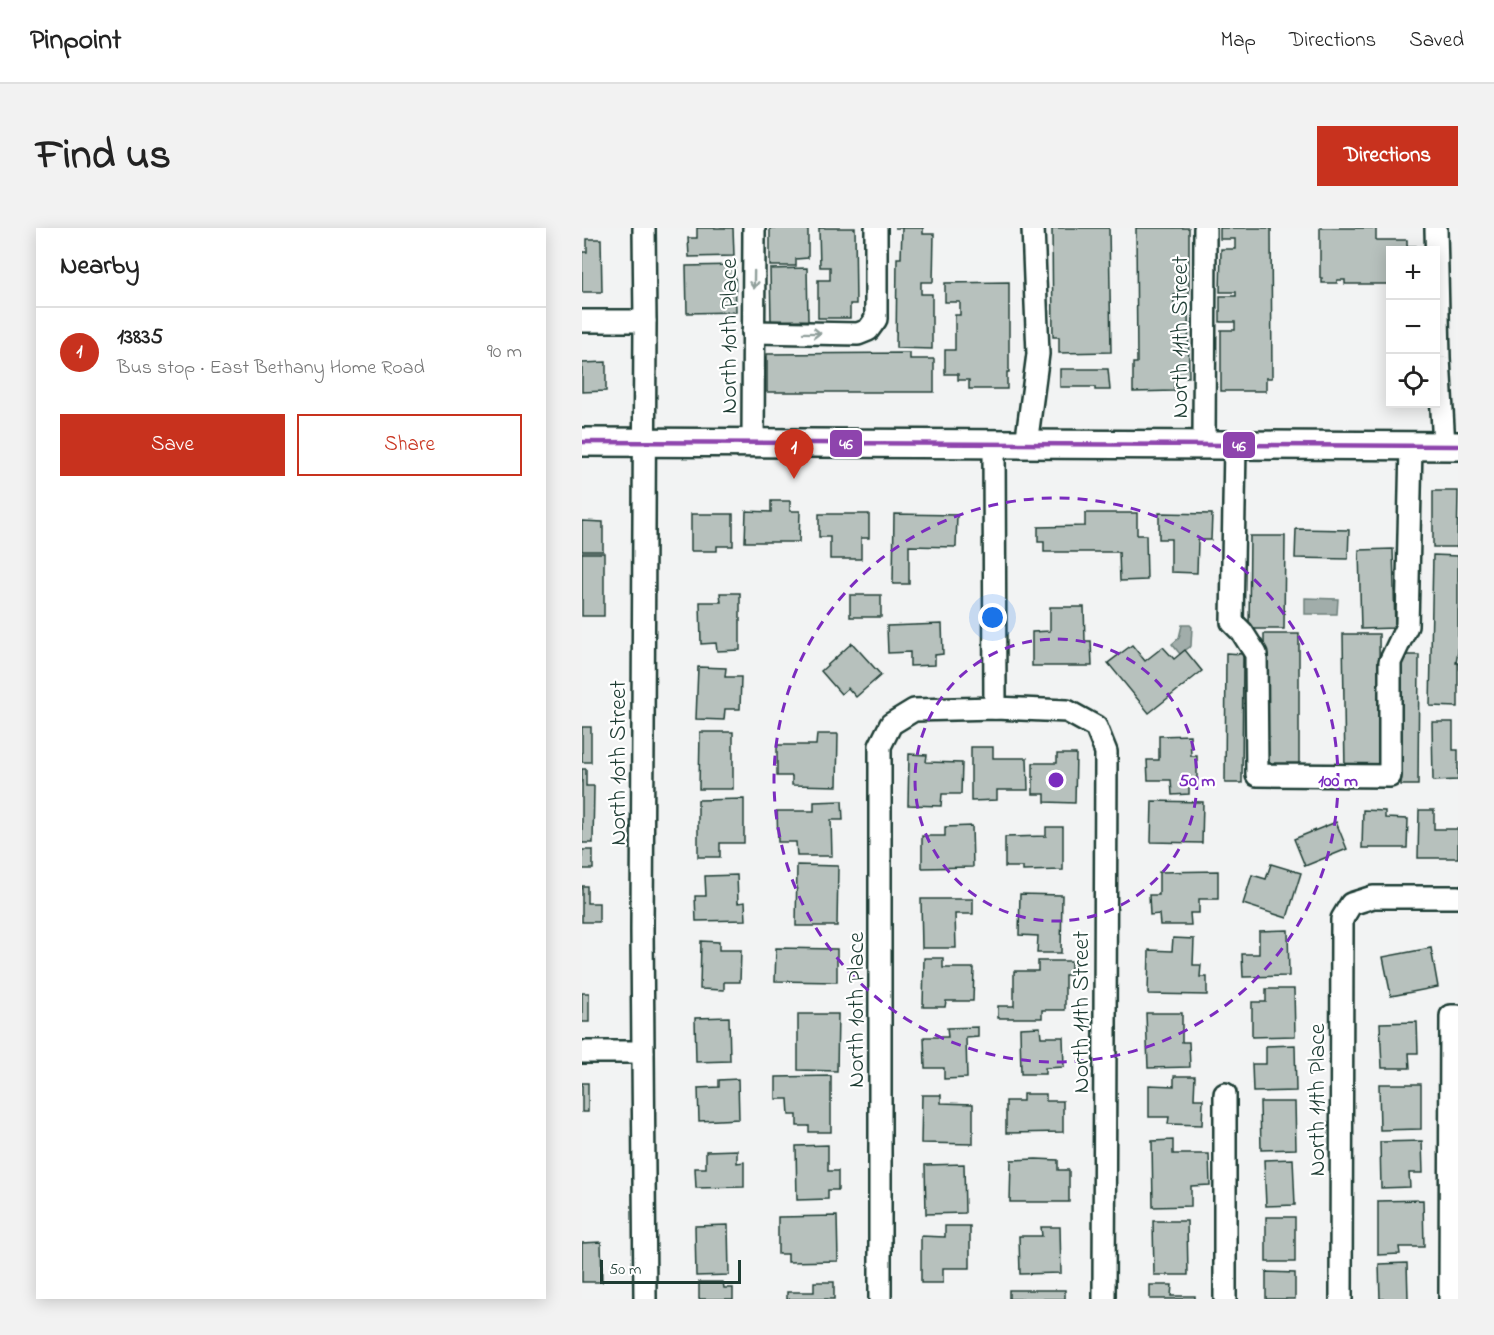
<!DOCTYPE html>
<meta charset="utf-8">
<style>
:root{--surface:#fff;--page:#f2f2f2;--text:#222;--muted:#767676;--line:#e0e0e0;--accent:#c8321e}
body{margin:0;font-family:"Indie Flower",sans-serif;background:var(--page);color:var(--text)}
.controls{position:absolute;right:18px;top:18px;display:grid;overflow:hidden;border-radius:0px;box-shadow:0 3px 15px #0003}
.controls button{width:54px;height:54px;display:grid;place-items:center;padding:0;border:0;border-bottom:2px solid var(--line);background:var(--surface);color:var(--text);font:30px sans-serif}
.scale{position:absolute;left:18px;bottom:15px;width:141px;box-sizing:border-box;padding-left:6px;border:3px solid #1f3d34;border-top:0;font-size:16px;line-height:21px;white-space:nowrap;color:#1f3d34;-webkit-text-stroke:4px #fff;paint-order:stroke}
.you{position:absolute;left:411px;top:390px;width:21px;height:21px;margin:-15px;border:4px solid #fff;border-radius:50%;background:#1a73e8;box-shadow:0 0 0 9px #1a73e833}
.badge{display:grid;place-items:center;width:39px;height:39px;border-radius:50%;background:var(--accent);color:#fff;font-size:20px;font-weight:700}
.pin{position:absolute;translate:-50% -50px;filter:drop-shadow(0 2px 3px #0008)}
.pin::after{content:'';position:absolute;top:32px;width:21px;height:18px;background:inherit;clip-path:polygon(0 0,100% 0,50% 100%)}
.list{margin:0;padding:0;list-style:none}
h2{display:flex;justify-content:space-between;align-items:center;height:78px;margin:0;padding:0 24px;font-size:26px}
h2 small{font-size:20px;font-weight:400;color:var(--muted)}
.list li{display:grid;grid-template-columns:39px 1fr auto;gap:18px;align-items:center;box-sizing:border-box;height:90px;padding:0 24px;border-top:2px solid var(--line)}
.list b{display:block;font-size:22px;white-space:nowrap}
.list p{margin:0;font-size:20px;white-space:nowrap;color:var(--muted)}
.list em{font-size:20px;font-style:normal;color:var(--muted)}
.actions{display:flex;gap:12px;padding:18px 24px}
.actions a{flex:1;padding:14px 0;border:2px solid var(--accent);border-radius:0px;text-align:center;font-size:21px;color:var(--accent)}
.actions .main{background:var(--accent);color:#fff}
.icon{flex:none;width:33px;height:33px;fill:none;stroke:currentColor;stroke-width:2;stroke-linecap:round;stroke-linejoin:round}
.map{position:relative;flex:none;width:876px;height:1071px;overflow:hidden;border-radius:0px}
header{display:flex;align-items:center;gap:36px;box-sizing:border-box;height:84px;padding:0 30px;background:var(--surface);border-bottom:2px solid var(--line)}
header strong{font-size:28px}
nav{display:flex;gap:33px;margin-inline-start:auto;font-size:21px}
.intro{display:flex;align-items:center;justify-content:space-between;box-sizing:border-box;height:144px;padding:0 36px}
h1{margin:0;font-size:42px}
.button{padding:15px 27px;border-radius:0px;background:var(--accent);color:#fff;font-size:21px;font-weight:700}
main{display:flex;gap:36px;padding:0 36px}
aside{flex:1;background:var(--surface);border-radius:0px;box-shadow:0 3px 15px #0003}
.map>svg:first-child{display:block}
.water{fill:#a1adaa;stroke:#6d807b;stroke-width:1.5}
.building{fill:#b7c1bd;stroke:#1f3d34;stroke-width:1.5}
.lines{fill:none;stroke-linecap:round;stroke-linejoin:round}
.minor-casing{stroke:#1f3d34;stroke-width:26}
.major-casing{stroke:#1f3d34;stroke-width:32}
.minor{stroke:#fff;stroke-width:21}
.major{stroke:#fff;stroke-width:27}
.bus-1-casing{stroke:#fff;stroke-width:9}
.bus-1{stroke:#8e44ad;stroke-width:4.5}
.oneway{stroke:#8f9e9a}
.ring{fill:none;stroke:#7b2cbf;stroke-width:3;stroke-dasharray:10 8}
.labels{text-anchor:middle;stroke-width:4.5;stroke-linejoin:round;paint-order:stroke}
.street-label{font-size:24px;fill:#1f3d34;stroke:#fff}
.centre{fill:#7b2cbf;stroke:#fff;stroke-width:3}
.ring-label{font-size:18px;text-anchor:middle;font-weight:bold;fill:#7b2cbf;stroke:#fff;stroke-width:4.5;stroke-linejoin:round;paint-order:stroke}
.line-badge{stroke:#fff;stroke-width:2}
.badge-label{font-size:16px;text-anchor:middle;font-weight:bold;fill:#fff}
</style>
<header>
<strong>Pinpoint</strong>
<nav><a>Map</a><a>Directions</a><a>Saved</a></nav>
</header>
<div class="intro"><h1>Find us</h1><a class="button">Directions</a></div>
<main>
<aside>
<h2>Nearby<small></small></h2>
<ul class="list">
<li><span class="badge">1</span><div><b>13835</b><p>Bus stop · East Bethany Home Road</p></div><em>90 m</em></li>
</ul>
<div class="actions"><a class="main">Save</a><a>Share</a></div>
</aside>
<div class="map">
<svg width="876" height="1071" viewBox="0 0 876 1071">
<rect width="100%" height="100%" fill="#f2f3f3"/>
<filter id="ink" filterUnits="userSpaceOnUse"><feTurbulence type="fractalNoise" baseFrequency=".0167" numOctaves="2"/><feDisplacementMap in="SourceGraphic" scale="12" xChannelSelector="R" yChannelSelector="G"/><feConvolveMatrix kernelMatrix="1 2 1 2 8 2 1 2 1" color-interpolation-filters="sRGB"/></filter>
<g filter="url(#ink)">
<g class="water">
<path d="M723 370 756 371 755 386H723Z"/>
<path d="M600 397H608L610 399 609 418 598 426 590 416 597 410Z"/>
</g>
<g class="building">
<path d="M115 0H151L152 28 107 29 106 10H115Z"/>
<path d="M188 0H226V30L214 31V38H188Z"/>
<path d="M237 0H273L274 76H268V90H236V52H248V39H238Z"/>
<path d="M313 0H341V6H352L351 54H339V66H350V121L314 120 315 30H319L320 0Z"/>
<path d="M470 0H527L529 124 477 125V109H471Z"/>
<path d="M554 0H607V67H592V77H606L607 149H592V163L551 164V135H555Z"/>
<path d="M638 0H689L690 150H684V163H639V102H653V94H638V68H654V64H638L639 21H653V11H638Z"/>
<path d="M738 0H794V12H825V18H834V22H808V56H763V52H755V55H740V50H738Z"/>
<path d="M5 11H19L20 64H0V24H5Z"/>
<path d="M153 37 154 84 105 85 104 38Z"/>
<path d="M225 40 226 92 189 93 188 41Z"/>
<path d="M427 54V144H425V161H387V152H376V146H363V122H373V87H378V74H363V55Z"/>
<path d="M328 125V131H352V164H185V126Z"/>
<path d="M24 134V163L0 164V135Z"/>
<path d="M478 141H526L528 162H513V159H478Z"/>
<path d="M851 263H876L875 319H851Z"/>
<path d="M189 273H208V283H218L217 314H163L164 283 189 284Z"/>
<path d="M503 285H555V307H564L565 352 538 353 537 324H462V314H456V299L503 298Z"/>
<path d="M577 285 630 286 629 312H616L615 345 589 344V311H577Z"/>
<path d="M109 286H151V318H135V323H109Z"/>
<path d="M237 286H287V310H279V331H248V309H237Z"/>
<path d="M312 286 375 287 374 319 327 318V356H311Z"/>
<path d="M0 293 21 294V323H0Z"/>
<path d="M714 301 767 302 766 331 713 330Z"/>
<path d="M668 308H703L702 401H667Z"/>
<path d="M811 321 813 400 779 401 777 322Z"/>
<rect x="0" y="325" width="22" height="63"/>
<path d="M851 327 876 328V424L874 435H876V479L848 478Z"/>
<path d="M138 365H158V422L135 423 134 415 119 416 118 374H139Z"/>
<rect x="268" y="367" width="31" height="22"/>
<path d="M468 379H502L503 413H509L510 438H450V404L468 403Z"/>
<path d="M360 396 361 426 353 427V437L328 438V424L306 425 305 398Z"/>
<path d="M682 406H717V543H683Z"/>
<path d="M761 406H797L798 543H763Z"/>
<path d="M270 415 299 447 274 469 266 460 259 466 239 443Z"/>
<path d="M550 417 563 433 581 419 592 431 603 422 620 443 567 485 526 435Z"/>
<path d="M644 425 661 426 660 555H643Z"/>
<path d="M822 427H837L836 557H819V430Z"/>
<path d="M116 439 144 440 143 449H159L158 481H143L142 492 114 491Z"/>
<path d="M850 494H871V522H876V552L851 553Z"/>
<rect x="0" y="499" width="9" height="35"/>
<path d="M118 504H151V561H117Z"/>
<path d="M235 506H256L255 558 210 557V548H195V517H234Z"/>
<path d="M608 507 609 528H615V552H607V566L590 567 589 552H566L565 532H577V508Z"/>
<path d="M389 519H411V530H445L446 562H415V572L389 573Z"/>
<path d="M327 526 345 527 344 534 380 535 379 566H360L359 578 326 577Z"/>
<path d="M475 526H494L493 575 463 574V566H451V535H475Z"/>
<path d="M0 541H4V558H12L11 615H0Z"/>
<path d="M162 571V615H138V629H116V572Z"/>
<path d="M260 573 261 592H249L250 628H215L214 614H196L195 583H232V574Z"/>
<path d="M570 573 621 574 620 615 569 614Z"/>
<path d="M781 582 803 583V590L826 591 825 620H780Z"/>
<path d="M837 582H852V601H876V630H836Z"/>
<path d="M754 594 765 621 723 638 712 611Z"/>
<path d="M390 598 391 639 340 640V608H363V599Z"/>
<path d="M464 599H481V642L441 643V639H423V609L464 608Z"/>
<rect x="0" y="622" width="11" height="19"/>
<path d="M689 636 719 645 705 690 661 676 670 647 684 651Z"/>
<path d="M215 637 256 638 255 698H214Z"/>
<path d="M636 643V671H617V685H608L609 697H578L577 686 568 687 567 667H577V644Z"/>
<path d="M155 647 156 675 163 674 164 692 114 693 113 668H124L123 648Z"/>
<path d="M0 658H5V675H17V694H0Z"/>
<path d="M438 666 480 667 479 725H455L456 708 437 707Z"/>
<path d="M339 671H391V686H373L374 720H340Z"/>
<path d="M706 702 707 748 661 749 660 726H677V703Z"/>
<path d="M591 710 612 711 611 737H619L618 749H625V767L566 766 567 722 590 723Z"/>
<path d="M119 713 137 714V722H159L158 754H142V762L118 761Z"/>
<path d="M194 720 255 721V754L193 753Z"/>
<path d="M849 720 856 759 809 768 801 729Z"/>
<path d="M342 730H361V740H392L391 773H364L363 779H341Z"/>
<path d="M456 733H489V747H483V782H460V790H416V778H432V743H456Z"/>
<path d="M684 761H712L713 808 670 809V774H684Z"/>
<rect x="0" y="765" width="7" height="29"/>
<path d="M564 785H600V814H607L608 839 566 840Z"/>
<path d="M216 786H256L255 843 216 842Z"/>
<path d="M147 789 148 833 114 834 113 790Z"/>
<path d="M835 794 836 825H827L828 840H800L798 795Z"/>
<path d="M396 799V809L384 810 385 850 362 851V840H343L342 809H366L365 800Z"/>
<path d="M458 799 459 809H481L482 839 463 840V846H439L438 800Z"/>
<path d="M713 817 714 863 671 864 670 836H684V818Z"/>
<path d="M249 848V904H227V898H215V887H207L206 871H194V849Z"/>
<path d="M592 848H613L612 871H621L620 897 586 896 587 889H567V857L592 858Z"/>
<path d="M156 851 157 891 117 893 116 860 137 859V852Z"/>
<rect x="0" y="855" width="6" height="29"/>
<path d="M797 856H839V901L798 902Z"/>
<path d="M441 866H464V873H481V904L424 905V873H441Z"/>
<path d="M340 867H359V875L391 876V916L339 915Z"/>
<path d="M678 874H713L714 921 679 922Z"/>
<path d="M591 912V926H627L628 957 609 958V978L571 979 570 913Z"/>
<path d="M840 913 841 945H827L828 959 799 960 798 914Z"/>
<path d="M246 917V943H256V962H246V971L215 972 214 918Z"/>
<path d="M155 922V935L162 934V959L114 960 113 940H124V923Z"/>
<path d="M454 931 476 932V942H487V974H428L429 932Z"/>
<path d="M711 931 713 977 684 978 682 932Z"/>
<path d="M382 936 383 985 344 986 343 937Z"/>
<path d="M841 972 842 1019H817L818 1026 796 1027V973Z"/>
<path d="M255 988 256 1033 206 1034V1026H196V989Z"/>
<rect x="684" y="989" width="29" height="45"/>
<path d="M571 993H605L606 1047H572Z"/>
<path d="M146 997 147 1047 114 1048 113 998Z"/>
<path d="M363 998H388V1040H361V1055H339V1008L363 1009Z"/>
<path d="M459 999H478L479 1045 438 1046 437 1008H460Z"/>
<path d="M19 1014 20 1054H0V1015Z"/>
<path d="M825 1035 826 1071H798L797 1036Z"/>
<path d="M684 1044 713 1045V1071H684Z"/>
<path d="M117 1054H141L142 1060H151V1071H117Z"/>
<path d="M232 1054H252V1071H205V1064H232Z"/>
<path d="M568 1057H590L589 1068H613V1071H568Z"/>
<rect x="427" y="1062" width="56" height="9"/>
</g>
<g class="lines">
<defs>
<g id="minor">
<path d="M62 0 63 93 60 703 63 1071"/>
<path d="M854 0 857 130 862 218"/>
<path d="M0 93H63"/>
<path d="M171 104 276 106 286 102 294 91V0"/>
<path d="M171 216 172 0"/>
<path d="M412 216 413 480"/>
<path d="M444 217 456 126 451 0"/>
<path d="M622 217 623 0"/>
<path d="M653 218 650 394 660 404 674 426 675 547 808 548V434L825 398 829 218"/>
<path d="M0 824H61"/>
<path d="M643 866V1071"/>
<path d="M298 1071V518L309 496 332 482 413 480 485 483 514 499 524 524 522 1071"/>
<path d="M759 1071 760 691 769 676 791 669H876"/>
<path d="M868 1071 869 788H876"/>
</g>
<path id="major" d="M0 214 876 218"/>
</defs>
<use href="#minor" class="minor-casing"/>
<use href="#major" class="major-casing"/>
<use href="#minor" class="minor"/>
<use href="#major" class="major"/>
<defs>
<path id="bus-1" d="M0 214 876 218"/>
</defs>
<use href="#bus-1" class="bus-1-casing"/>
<use href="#bus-1" class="bus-1"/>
</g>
<defs><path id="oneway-shaft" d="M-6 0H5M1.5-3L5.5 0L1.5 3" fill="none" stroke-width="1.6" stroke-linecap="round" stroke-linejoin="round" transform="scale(1.5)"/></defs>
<g class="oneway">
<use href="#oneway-shaft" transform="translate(172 52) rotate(91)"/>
<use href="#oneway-shaft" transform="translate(230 105) rotate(1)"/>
</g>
</g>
<g class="ring">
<circle cx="474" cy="552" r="141"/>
<circle cx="474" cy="552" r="282"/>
</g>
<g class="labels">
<g class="street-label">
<text transform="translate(146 108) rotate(-90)" y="8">North 10th Place</text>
<text transform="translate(597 109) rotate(-90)" y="8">North 11th Street</text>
<text transform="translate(35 535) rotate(-90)" y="8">North 10th Street</text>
<text transform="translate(273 782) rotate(-90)" y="8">North 10th Place</text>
<text transform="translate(498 784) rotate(-90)" y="8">North 11th Street</text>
<text transform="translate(734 872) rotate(-90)" y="8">North 11th Place</text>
</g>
</g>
<circle cx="474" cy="552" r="9" class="centre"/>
<g class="ring-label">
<text x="615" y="558">50 m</text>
<text x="756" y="558">100 m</text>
</g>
<g class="line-badge">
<rect x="247" y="201" width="34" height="29" rx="6" fill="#8e44ad"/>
<rect x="640" y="203" width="34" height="28" rx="6" fill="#8e44ad"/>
</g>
<g class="badge-label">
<text x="264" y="221">46</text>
<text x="657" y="223">46</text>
</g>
</svg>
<div class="controls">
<button>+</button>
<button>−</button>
<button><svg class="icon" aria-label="locate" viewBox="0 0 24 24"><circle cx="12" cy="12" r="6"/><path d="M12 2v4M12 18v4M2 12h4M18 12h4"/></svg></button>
</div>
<div class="scale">50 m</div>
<div class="you"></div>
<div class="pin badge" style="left:212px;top:251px">1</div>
</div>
</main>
